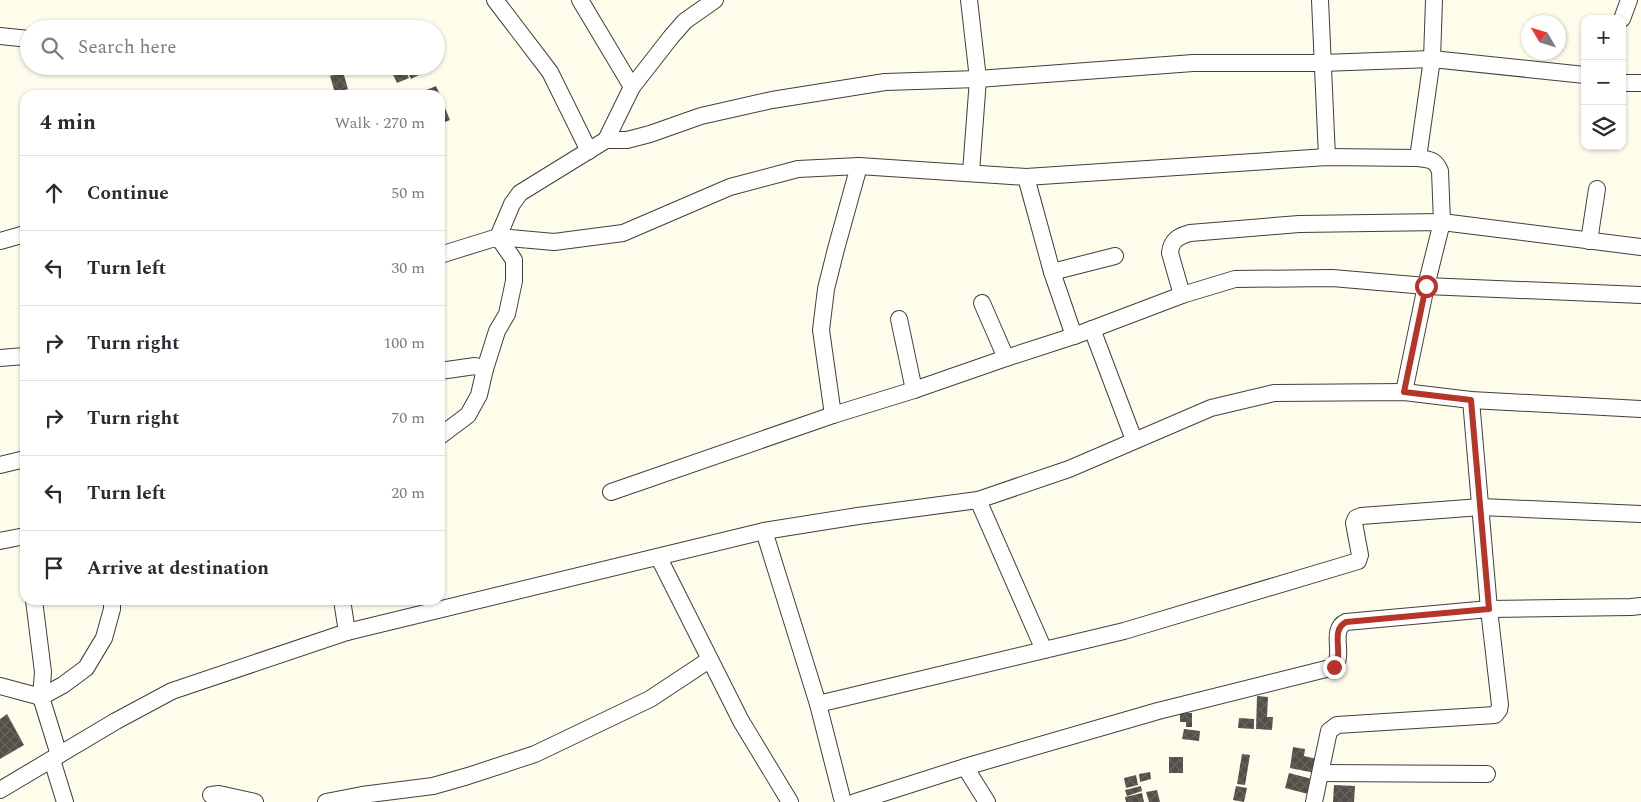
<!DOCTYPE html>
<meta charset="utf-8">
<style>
:root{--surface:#fff;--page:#f7f7f7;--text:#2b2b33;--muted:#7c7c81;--line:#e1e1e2}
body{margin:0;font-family:Spectral,serif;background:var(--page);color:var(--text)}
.controls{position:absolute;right:15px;top:15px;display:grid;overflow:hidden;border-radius:10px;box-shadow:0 1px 4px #0004}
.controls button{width:45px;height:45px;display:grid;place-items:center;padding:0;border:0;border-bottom:1px solid var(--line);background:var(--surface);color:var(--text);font:25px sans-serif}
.compass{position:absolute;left:1521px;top:15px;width:45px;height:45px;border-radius:50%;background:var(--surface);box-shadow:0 1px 4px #0004;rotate:308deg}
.stop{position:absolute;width:15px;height:15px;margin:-11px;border:4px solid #b73428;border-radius:50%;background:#fff}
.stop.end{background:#b73428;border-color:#fff;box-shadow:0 1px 5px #0008}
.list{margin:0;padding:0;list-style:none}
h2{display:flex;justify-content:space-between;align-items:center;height:65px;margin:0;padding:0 20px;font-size:21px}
h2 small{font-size:16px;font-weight:400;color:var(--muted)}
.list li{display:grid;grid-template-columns:32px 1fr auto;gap:15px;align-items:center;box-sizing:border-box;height:75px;padding:0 20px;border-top:1px solid var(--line)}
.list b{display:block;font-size:19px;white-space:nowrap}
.list em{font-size:16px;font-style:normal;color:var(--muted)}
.icon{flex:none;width:28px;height:28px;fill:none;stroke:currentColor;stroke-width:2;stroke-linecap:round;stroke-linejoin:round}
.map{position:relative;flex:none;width:1641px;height:802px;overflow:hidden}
.search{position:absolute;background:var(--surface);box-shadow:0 1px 4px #0004;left:20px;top:20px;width:425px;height:55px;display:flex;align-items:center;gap:12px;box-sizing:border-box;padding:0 18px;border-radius:28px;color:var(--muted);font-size:19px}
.panel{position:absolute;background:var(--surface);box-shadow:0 1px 4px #0004;left:20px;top:90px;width:425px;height:515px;border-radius:15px}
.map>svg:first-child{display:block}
.building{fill:url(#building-cross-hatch)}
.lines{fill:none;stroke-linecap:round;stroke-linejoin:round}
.minor-casing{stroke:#3f3f3f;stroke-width:18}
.minor{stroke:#fff;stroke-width:16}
.route{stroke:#b73428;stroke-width:6}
</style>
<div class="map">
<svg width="1641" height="802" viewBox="0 0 1641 802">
<defs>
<pattern id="building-cross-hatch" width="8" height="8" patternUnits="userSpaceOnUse" patternTransform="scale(1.25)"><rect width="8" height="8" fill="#544e48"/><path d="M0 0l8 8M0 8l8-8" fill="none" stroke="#68635e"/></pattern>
</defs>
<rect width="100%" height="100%" fill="#fefdeb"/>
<g class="building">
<path d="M389 66H403L409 78 397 83Z"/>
<path d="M405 66H422L425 72 411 79Z"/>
<path d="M343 72 348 89 335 93 330 76Z"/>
<path d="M436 86 440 95H419V93Z"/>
<path d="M440 96 450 120 440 124Z"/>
<path d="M1257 696 1268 697 1267 717H1273L1272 730 1256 729Z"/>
<path d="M1180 713H1192V727H1186V722H1180Z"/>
<path d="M7 714 24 745 0 759V719Z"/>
<path d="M1239 718 1254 719V729L1238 728Z"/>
<path d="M1184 729 1200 731 1199 741 1182 739Z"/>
<path d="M1293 747 1305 749 1304 756 1317 759 1315 773 1290 768Z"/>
<path d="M1242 754 1250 755 1245 785 1237 784Z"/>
<rect x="1169" y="757" width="14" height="16"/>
<path d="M1150 772 1151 779 1140 782 1139 774Z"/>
<path d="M1289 773 1312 779 1308 794 1285 788Z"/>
<path d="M1136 775 1138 785 1126 788 1124 778Z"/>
<path d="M1334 785 1355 786 1354 802H1333Z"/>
<path d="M1141 786 1142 791 1127 796 1125 790Z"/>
<path d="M1236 786 1247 788 1244 802 1233 800Z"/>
<path d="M1157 790 1160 802H1149L1146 792Z"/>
<path d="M1142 793 1144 802H1126L1125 797Z"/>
</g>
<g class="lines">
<defs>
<g id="minor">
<path d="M495 0 550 72 589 151"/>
<path d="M580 0 632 87"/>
<path d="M969 0 978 79 971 172"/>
<path d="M1320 0 1327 157"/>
<path d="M1622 19 1629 0"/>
<path d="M0 36 29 39"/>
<path d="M1622 83H1641"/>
<path d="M606 140 632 87 671 37 685 21 715 0"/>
<path d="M1418 158 1432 59 1434 0"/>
<path d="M1026 177 1052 272 1074 336"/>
<path d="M0 241 25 234"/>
<path d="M1589 241 1597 189"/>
<path d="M440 255 498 237 514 260V281L507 314 497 331 485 369 479 395 468 415 440 436"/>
<path d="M1052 272 1115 256"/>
<path d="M1182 295 1170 253C1171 240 1179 236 1190 233L1299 224 1442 222 1641 247"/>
<path d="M982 303 1006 358"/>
<path d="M899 319 914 390"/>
<path d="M1092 329 1134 440"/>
<path d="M0 358 25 356"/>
<path d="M440 371 475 366 485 369"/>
<path d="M1404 392 1426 286 1442 222 1440 171C1435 159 1430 160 1418 158L1327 157 1026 177 859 166 798 169 730 187 623 233 554 242 498 237 512 204 520 193 606 140H627L650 134 701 116 772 100 885 82 978 79 1193 63H1322L1432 59 1585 75"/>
<path d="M1471 400 1489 609 1631 607 1641 606"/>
<path d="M833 415 821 330 826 289 836 249 859 166"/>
<path d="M0 465 25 459"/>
<path d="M611 492 833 415 914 390 1006 358 1074 336 1182 295 1235 279 1332 278 1426 286 1641 295"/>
<path d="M978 500 1044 650"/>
<path d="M764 531 818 704 843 802"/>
<path d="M0 541 25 536"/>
<path d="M659 558 741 721 790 802"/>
<path d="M34 600 43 672 41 697 59 755"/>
<path d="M342 600 347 632"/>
<path d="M0 686 41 697 63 685 86 668 104 638 112 609V600"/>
<path d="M818 704 1124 631 1358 561 1360 555 1354 523 1356 518 1361 516 1481 507 1641 514"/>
<path d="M52 760 65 802"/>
<path d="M965 767 987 802"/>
<path d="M1321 773 1487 774"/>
<path d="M0 790 116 721 172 691 347 632 764 531 858 516 978 500 1069 469 1211 408 1274 393 1404 392 1471 400 1641 409"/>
<path d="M211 795 219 794 255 802"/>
<path d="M326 802 362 795 433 786 468 776 535 754 650 699 709 660"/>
<path d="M855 802 965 767 1158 711 1334 667C1345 654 1329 630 1346 622L1489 609 1500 705 1499 710 1495 715 1337 725 1329 731 1314 802"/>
</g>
</defs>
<use href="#minor" class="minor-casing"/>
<use href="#minor" class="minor"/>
</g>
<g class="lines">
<path class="route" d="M1334 667C1345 654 1329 631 1346 622L1489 609 1471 400 1404 392 1426 286"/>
</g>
</svg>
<div class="controls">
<button>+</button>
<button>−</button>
<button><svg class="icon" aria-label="layers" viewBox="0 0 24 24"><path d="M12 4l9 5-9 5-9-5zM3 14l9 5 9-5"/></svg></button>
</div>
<svg class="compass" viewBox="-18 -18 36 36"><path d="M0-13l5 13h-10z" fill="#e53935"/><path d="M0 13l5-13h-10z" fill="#7c7c81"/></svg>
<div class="stop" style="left:1426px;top:286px"></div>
<div class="stop end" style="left:1334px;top:667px"></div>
<div class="search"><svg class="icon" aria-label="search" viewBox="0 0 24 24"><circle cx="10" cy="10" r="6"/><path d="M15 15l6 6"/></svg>Search here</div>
<section class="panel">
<h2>4 min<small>Walk · 270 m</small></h2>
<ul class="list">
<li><svg class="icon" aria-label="ahead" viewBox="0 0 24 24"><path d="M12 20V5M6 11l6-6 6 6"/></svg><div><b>Continue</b></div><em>50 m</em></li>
<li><svg class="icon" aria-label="left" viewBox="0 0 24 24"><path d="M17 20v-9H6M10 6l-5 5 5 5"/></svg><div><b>Turn left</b></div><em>30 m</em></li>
<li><svg class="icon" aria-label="right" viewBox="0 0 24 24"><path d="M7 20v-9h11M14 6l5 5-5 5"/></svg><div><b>Turn right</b></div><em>100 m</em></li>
<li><svg class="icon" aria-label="right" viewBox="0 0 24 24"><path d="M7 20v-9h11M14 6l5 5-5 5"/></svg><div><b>Turn right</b></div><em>70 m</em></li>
<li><svg class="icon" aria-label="left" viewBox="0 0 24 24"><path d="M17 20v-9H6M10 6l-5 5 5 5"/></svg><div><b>Turn left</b></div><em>20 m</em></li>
<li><svg class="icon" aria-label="arrive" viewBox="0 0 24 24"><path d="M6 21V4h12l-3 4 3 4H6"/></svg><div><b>Arrive at destination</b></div></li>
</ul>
</section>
</div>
